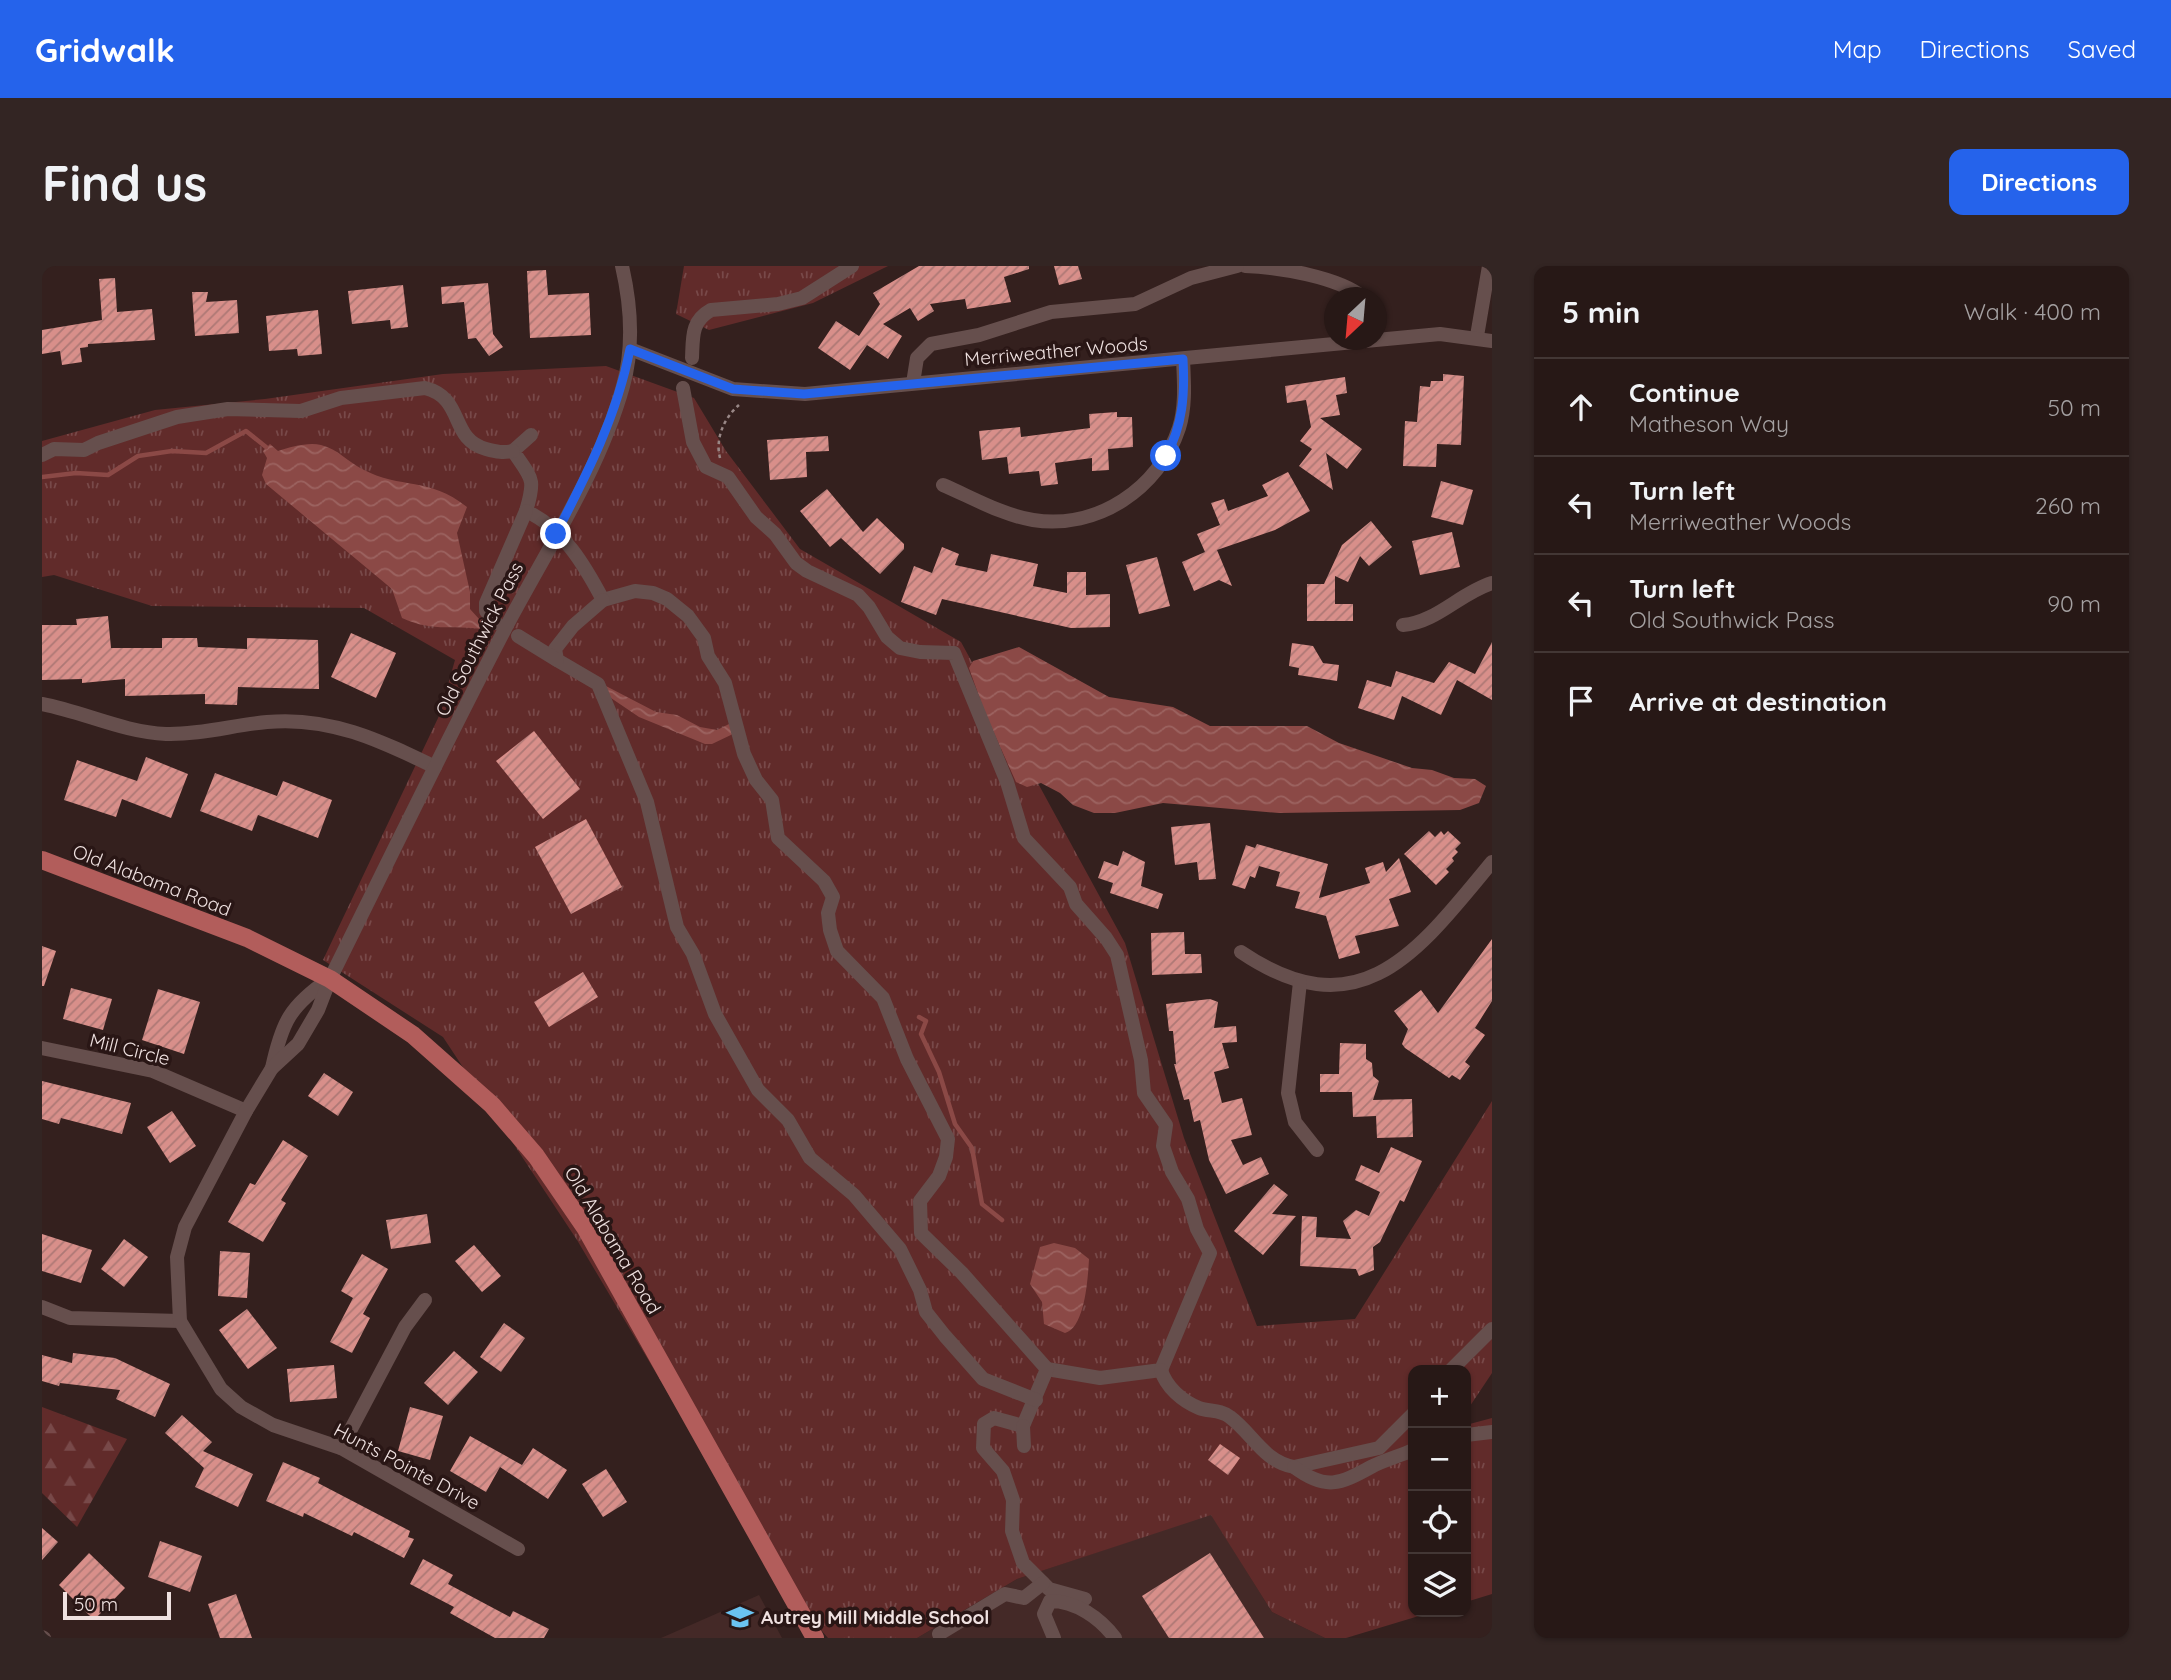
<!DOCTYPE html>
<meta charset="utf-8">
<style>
:root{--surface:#271816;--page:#332523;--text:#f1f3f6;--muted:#a4a0a1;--line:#433735;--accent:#2563eb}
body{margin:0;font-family:Quicksand,sans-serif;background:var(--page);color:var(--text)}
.controls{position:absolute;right:21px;bottom:21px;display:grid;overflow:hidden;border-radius:14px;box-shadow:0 2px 5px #0004}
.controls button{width:63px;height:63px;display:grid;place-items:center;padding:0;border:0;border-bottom:2px solid var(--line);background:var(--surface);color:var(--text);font:35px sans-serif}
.compass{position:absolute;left:1282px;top:21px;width:63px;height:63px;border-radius:50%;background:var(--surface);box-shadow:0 2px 5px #0004;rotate:206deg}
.scale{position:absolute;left:21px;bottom:18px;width:108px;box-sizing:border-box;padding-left:7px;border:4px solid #efe1e0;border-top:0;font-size:19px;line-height:24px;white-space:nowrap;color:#efe1e0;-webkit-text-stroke:5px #291615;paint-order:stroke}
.stop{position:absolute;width:21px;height:21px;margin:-16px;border:5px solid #2563eb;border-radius:50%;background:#fff}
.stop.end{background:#2563eb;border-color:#fff;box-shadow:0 2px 7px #0008}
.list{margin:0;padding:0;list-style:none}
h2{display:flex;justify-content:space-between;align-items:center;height:91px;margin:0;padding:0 28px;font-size:30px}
h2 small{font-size:23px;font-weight:400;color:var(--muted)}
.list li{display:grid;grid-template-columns:46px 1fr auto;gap:21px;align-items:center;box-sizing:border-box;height:98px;padding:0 28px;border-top:2px solid var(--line)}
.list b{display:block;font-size:26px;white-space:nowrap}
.list p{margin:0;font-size:23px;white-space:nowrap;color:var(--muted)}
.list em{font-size:23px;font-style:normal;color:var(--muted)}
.icon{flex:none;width:38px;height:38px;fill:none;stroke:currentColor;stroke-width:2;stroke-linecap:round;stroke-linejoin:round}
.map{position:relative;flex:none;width:1450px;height:1372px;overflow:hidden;border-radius:14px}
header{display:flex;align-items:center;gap:42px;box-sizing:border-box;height:98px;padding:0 35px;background:var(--accent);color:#fff}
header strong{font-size:33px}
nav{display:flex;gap:38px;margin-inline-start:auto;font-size:24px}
.intro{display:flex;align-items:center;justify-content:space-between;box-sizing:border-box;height:168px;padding:0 42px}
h1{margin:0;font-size:49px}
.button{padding:18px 32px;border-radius:14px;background:var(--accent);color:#fff;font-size:24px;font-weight:700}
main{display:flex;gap:42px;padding:0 42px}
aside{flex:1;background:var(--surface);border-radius:14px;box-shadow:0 2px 5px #0004}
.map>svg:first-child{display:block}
.built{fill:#442927}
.grass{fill:url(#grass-tufts)}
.forest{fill:url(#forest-firs)}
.water{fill:url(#water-waves)}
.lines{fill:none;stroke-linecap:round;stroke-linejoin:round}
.stream{stroke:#8b4946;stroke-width:4.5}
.building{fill:url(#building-hatch)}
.path{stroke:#988786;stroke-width:2.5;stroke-dasharray:3.5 3.5;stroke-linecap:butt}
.minor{stroke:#664f4d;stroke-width:14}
.major{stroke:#b25d5b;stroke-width:18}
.route{stroke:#2563eb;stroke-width:9}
.labels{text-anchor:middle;stroke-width:7;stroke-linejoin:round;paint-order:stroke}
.street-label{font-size:19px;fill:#efe1e0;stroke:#291615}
.poi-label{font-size:19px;font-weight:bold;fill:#efe1e0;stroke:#291615;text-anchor:start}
</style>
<header>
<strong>Gridwalk</strong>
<nav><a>Map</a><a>Directions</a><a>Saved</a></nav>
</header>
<div class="intro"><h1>Find us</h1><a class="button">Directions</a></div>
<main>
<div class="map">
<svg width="1450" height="1372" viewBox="0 0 1450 1372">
<defs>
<pattern id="grass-tufts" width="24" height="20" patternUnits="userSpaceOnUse" patternTransform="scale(1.75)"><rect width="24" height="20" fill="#612b2a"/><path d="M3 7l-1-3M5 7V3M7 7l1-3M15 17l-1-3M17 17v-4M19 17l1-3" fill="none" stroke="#784949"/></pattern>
<pattern id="forest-firs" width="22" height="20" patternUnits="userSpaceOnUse" patternTransform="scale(1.75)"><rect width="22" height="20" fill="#612b2a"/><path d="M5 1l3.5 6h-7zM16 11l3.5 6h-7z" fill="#784949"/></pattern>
<pattern id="water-waves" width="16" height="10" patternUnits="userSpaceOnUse" patternTransform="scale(1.75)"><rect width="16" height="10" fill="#8b4946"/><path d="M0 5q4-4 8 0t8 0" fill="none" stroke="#9c6360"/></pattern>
<pattern id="building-hatch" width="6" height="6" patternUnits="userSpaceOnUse" patternTransform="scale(1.75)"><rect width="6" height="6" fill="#d88f8a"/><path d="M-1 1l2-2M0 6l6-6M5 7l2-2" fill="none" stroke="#ad7875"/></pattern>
</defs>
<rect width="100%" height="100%" fill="#34201e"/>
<g class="built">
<path d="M1169 1248 1230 1346 1283 1372H875L975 1313Z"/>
<path d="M717 1329 740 1372H619Z"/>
</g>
<g class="grass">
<path d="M642 0H846L771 37 667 64 634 48Z"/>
<path d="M564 100 652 132 684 185 758 283 919 376 1083 677 1142 872 1215 1060 1313 1053 1450 835V1107L1424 1146V1104H1371V1346H1390L1304 1372H1283L1230 1346 1169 1249 975 1313 875 1372H786L740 1319 535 974 401 771 281 694 397 450 413 394 322 342 110 340 12 309 0 311V175L113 144 223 133 401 108Z"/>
<path d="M1450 1152V1328L1424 1336V1159Z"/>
</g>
<path class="forest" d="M0 1141 85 1173 35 1261 0 1227Z"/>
<g class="water">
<path d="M228 178 236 185C249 181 266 176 279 179 296 183 306 196 320 203 360 224 386 210 425 241L415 267 428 326V343L447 364C415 358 392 367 360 352L350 323 224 218 220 209 225 192 221 185Z"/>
<path d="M977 381 1067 431 1131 441 1168 460H1265L1297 477 1370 502 1390 504 1412 512 1433 513 1444 520 1437 537 1418 544 1237 547 1121 537 1073 547H1052L1031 539 1018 527 999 517 985 521 974 516 943 447 927 402 931 395Z"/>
<path d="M562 419 614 446 635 449 658 461 675 464 691 456 693 467 670 478H663L597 451 566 430Z"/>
<path d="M1012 977 1033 982 1047 993C1046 1011 1043 1062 1023 1067L1002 1058 1000 1036 988 1018 998 981Z"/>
</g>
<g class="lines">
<g class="stream">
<path d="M0 211 34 207 66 209 96 190 130 185 164 187 204 165 224 181"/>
<path d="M877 751 884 755 879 768 897 806 913 858 930 882 940 938 960 954"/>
</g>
</g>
<g class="building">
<path d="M877 0H987V3L962 11 969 36 925 43 923 33 888 38 892 45 876 55 868 42 841 58 860 70 846 93 825 79 808 104 776 82 794 55 817 70 838 38 831 27Z"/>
<path d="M1012 0H1036L1040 13 1017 19Z"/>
<path d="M504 4 506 29 547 27 549 69 488 72 485 5Z"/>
<path d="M73 12 75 46 110 43 113 74 46 78V81L38 82 40 96 20 99 18 85 0 88V64L60 54 57 13Z"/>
<path d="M446 17 451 68 461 81 447 90 434 72 426 73 422 36 400 38 399 21Z"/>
<path d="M361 19 366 61 349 63 348 54 310 58 306 25Z"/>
<path d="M150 26H166L164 36 195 34 197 67 153 70Z"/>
<path d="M276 44 280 88 256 90 255 83 227 85 224 50Z"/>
<path d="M1401 108 1422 110 1419 179 1395 178 1394 201 1361 200 1363 155 1375 156 1378 120 1388 121 1389 115H1401Z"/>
<path d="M1303 111 1305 127 1294 129 1298 149 1278 152 1320 183 1305 203 1284 187 1291 224 1257 200 1270 183 1258 175 1269 161 1264 134 1245 137 1243 120Z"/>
<path d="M1075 146V151H1090L1091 181 1066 183 1067 204 1050 205V192L1013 197 1016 218 999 220 997 205 967 208 965 191 940 194 937 165 978 161 979 171 1048 162 1047 148Z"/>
<path d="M786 170 787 185 764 186 765 211 728 214 725 174Z"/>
<path d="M1246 206 1268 245 1233 264 1175 284 1190 320 1177 314 1152 325 1140 296 1163 286 1155 268 1178 259 1169 237 1182 233 1186 245 1226 230 1220 219Z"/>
<path d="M1399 215 1431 224 1421 259 1389 251Z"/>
<path d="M785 223 821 266 835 252 862 278V283L838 308 799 272 788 281 758 245Z"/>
<path d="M1329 255 1350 281 1327 300 1318 290 1306 316 1293 310V338H1311V355H1265V318H1282L1300 279Z"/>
<path d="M1410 266 1418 301 1378 309 1370 275Z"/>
<path d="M900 281 917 288 913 299 945 306 949 288 996 298 991 320 1025 327V306H1044V329L1068 328V361L1029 362 900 333 894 349 859 336 872 300 890 307Z"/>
<path d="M1115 291 1128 340 1097 348 1084 299Z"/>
<path d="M66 350 69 382H120V372H155L156 381 205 383V372L276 374 277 423 196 421 195 439 163 438V428L83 430V413L40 417V413L0 414V359H35L34 353Z"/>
<path d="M309 367 354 387 334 432 289 411Z"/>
<path d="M1450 376V434L1415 414 1399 449 1360 430 1352 454 1316 442 1325 414 1349 421 1354 405 1392 417 1407 396 1433 408Z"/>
<path d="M1250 377 1271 380 1281 397 1297 399 1295 415 1256 409 1257 402 1247 400Z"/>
<path d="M492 465 538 523 501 553 454 495Z"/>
<path d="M104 491 146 508 129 552 80 533 74 551 22 534 35 494 95 515Z"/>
<path d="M173 507 235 530 241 515 290 534 276 572 216 549 210 565 158 545Z"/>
<path d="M544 553 580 621 529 648 493 581Z"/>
<path d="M1168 557 1174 613 1157 614 1155 596 1133 599 1129 561Z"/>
<path d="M1387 565 1393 571 1399 565 1402 569 1406 565 1419 577 1413 583 1416 586 1410 592 1412 595 1404 603 1407 606 1394 619 1362 588Z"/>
<path d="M1215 578 1286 598 1277 632 1328 617 1323 602 1341 596 1344 606 1357 592 1369 626 1347 633 1357 660 1313 670 1318 687 1297 693 1284 650 1253 642 1258 626 1234 620 1238 606 1217 600 1213 612 1208 610 1203 623 1190 619 1204 579 1213 582Z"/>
<path d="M1081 585 1103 596 1099 620 1121 628 1116 643 1068 627 1071 617 1056 612 1062 595 1076 600Z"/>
<path d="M1142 666 1143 688H1159L1160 707 1110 709 1109 667Z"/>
<path d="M1450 673V735L1433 762 1443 769 1423 796 1428 800 1418 814 1410 809 1407 812 1363 782 1360 778 1366 763 1352 745 1379 724 1396 747Z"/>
<path d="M0 680 14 685 2 720H0Z"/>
<path d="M541 706 556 731 507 761 492 736Z"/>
<path d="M29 722 70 733 61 764 21 753Z"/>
<path d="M116 723 158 736 142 788 100 774Z"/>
<path d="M1168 733 1176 736 1172 762 1194 760 1195 776 1180 777 1187 802 1172 806 1180 837 1200 832 1210 869 1189 874 1201 899 1219 891 1227 908 1184 928 1167 894 1158 854 1152 856 1147 833 1142 834 1132 798H1134L1131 765H1127L1124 738Z"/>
<path d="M1298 777 1324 778V793L1330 797 1331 810 1337 815 1331 834 1370 833 1371 871 1335 872 1334 850 1311 851 1310 826H1278V808H1297Z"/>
<path d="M282 807 311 826 296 850 266 830Z"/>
<path d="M0 815 89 837 80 868 19 852 17 858 0 853Z"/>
<path d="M130 845 154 880 128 897 105 861Z"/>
<path d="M241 874 266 890 239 934 244 937 221 976 186 956 208 917 213 919Z"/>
<path d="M1349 881 1380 895 1362 936 1358 934 1338 976 1331 981 1332 1004 1317 1010 1314 1003 1258 1000 1260 950 1275 951 1274 971 1309 973 1301 955 1314 944 1327 950 1338 926 1313 914 1319 899 1337 907Z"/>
<path d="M1232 918 1246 929 1230 948 1254 950 1221 989 1192 965Z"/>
<path d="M385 948 389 977 349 983 344 954Z"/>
<path d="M0 968 50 984 39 1017 0 1005Z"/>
<path d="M82 973 106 991 82 1021 59 1003Z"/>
<path d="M432 979 459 1010 440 1026 413 995Z"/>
<path d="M178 985 208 987 205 1032 176 1030Z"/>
<path d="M320 988 346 1003 321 1048 328 1052 310 1087 288 1076 311 1032 299 1025Z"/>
<path d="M205 1043 235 1082 206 1103 177 1064Z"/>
<path d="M462 1057 483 1072 459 1106 438 1091Z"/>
<path d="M412 1085 436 1106 406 1139 382 1117Z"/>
<path d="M31 1087 73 1092 128 1118 113 1151 74 1133 78 1124 18 1117 17 1120 0 1115V1089L30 1097Z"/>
<path d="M292 1099 295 1132 248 1136 245 1103Z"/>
<path d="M368 1141 401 1150 388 1194 356 1185Z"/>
<path d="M140 1149 170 1176 161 1185 211 1208 196 1241 153 1221 162 1202 123 1167Z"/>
<path d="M428 1170 480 1199 491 1182 525 1204 506 1233 458 1201 444 1226 408 1205Z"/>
<path d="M1178 1178 1198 1192 1186 1209 1166 1194Z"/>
<path d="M241 1196 278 1212 276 1217 368 1265 366 1271 372 1273 362 1292 312 1266 310 1270 262 1247 261 1251 224 1235Z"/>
<path d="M564 1203 585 1236 561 1251 540 1218Z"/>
<path d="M0 1262 16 1276 0 1294Z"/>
<path d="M118 1275 160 1290 148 1326 106 1311Z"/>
<path d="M47 1287 83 1322 52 1354 17 1319Z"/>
<path d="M1168 1287 1222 1372H1127L1100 1330Z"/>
<path d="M381 1293 411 1309 406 1318 468 1351 471 1345 507 1363 502 1372H453L408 1347 412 1341 368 1318Z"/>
<path d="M194 1328 210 1372H178L166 1338Z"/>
</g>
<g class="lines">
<path class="path" d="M678 192C673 172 682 152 697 139"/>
<g class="minor">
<path d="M1203 0C1236 1 1297 11 1322 32"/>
<path d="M1435 70 1447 0"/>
<path d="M588 83 691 123 763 128 1398 68 1450 75"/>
<path d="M650 92C651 71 649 55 669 44L736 38 760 32 810 0"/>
<path d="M871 117 875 92 889 78 937 69 1009 46 1093 38 1149 12 1195 0"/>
<path d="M641 122 651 176 664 201 686 211 714 251 733 268 754 297 765 305 816 329 827 341 845 371 858 382 878 386 912 387 965 516 982 572 1028 621 1034 638 1064 672 1075 689 1099 794 1102 827 1124 859 1121 880 1130 906 1146 933 1155 963 1168 987 1119 1104 1058 1112 1005 1103"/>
<path d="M489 169 471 185C490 213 494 212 484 245 521 262 543 300 561 334L593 325 611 327 625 333 646 350 662 372 666 390 683 417 702 488 714 514 730 534 736 572 782 615 791 631 786 647 788 664 795 685 841 732 865 793 906 873 904 891 897 910 878 935 879 967 920 1007 1005 1103 981 1160 952 1152 942 1158 941 1182 961 1205 971 1234 970 1265 981 1297 1007 1323 1043 1333"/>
<path d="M0 189 12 183 42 184 56 177 135 151 186 143 259 145 299 132 383 122C423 132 407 173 444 183 455 186 461 187 471 185"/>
<path d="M901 219C929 231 960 249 991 254 1055 264 1117 223 1137 162 1144 140 1142 116 1141 93"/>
<path d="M561 334 531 360 513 383 515 394 556 418 605 536 635 661 651 688 673 748 716 824 746 854 768 892 812 929 858 983 878 1024 884 1046 903 1070 941 1113 994 1134"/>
<path d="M454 357 444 345V337L484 245"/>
<path d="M1361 359C1395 356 1418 327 1450 317"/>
<path d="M476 370 515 394"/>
<path d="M0 438C42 446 81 466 124 468 158 469 192 459 225 456 288 450 339 475 393 501"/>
<path d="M1199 686C1319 767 1377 684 1450 596"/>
<path d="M1258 716 1246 827 1253 856 1275 884"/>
<path d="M0 782 111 805 204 845"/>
<path d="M230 802C240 756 248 740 287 713"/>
<path d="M0 1041 28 1052 138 1055"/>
<path d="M1119 1104C1124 1121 1140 1135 1157 1142 1167 1146 1178 1143 1188 1151 1211 1168 1221 1195 1252 1201L1337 1182 1371 1148"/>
<path d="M1409 1104 1450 1063"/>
<path d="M981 1160 982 1180"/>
<path d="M1424 1169 1450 1166"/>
<path d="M299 1182 363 1061 383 1034"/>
<path d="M1252 1201C1284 1225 1298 1218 1329 1201 1342 1194 1358 1190 1371 1184"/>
<path d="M476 1283 299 1182 231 1159 199 1141 179 1123 138 1055 135 991 143 961 204 845 230 802 256 778 276 744 288 713C346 596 403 478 463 363 504 285 557 206 581 120 592 81 589 39 580 0"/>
<path d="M897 1368 963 1328 982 1332 1001 1317"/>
<path d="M0 1371 2 1372"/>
<path d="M1012 1372 1002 1348 1008 1335C1034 1335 1058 1352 1073 1372"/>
</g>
<path class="major" d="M0 594 205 672 288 713 371 769 450 839 494 890 544 963 773 1372"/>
</g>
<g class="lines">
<path class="route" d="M514 268C545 208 575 150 588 83L691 123 762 128 1141 93C1143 128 1141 159 1124 190"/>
</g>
<defs>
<symbol id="school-bare" viewBox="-9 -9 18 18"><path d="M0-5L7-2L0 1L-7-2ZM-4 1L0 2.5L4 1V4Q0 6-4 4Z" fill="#6ac3f1" stroke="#291615" stroke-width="2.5" paint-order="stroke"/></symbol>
</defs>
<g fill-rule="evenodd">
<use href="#school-bare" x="679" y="1332" width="38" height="38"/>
</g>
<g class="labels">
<g class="street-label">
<text transform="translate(1014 85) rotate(-5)" y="7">Merriweather Woods</text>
<text transform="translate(437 373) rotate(-63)" y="7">Old Southwick Pass</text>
<text transform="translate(110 614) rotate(21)" y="7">Old Alabama Road</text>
<text transform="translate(88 783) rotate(14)" y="7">Mill Circle</text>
<text transform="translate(571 974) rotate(59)" y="7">Old Alabama Road</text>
<text transform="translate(365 1200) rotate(28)" y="7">Hunts Pointe Drive</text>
</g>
<g class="poi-label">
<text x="719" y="1358">Autrey Mill Middle School</text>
</g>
</g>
</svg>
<div class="controls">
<button>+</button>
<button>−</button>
<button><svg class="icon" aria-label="locate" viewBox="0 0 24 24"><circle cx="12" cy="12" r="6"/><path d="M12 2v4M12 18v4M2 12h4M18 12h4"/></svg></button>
<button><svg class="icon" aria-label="layers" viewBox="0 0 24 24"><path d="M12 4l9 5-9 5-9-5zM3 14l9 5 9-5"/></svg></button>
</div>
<svg class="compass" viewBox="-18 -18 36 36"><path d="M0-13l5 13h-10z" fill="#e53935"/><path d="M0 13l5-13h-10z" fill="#a4a0a1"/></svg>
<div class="scale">50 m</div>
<div class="stop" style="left:1124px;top:190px"></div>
<div class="stop end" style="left:514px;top:268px"></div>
</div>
<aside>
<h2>5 min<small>Walk · 400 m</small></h2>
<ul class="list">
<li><svg class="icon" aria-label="ahead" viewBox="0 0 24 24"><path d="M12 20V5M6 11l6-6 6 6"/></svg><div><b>Continue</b><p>Matheson Way</p></div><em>50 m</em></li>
<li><svg class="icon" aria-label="left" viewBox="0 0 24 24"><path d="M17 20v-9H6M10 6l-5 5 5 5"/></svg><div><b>Turn left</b><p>Merriweather Woods</p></div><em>260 m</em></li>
<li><svg class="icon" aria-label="left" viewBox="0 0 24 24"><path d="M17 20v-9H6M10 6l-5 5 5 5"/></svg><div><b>Turn left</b><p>Old Southwick Pass</p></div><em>90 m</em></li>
<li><svg class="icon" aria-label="arrive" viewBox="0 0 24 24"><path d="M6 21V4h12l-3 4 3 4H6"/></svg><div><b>Arrive at destination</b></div></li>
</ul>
</aside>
</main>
